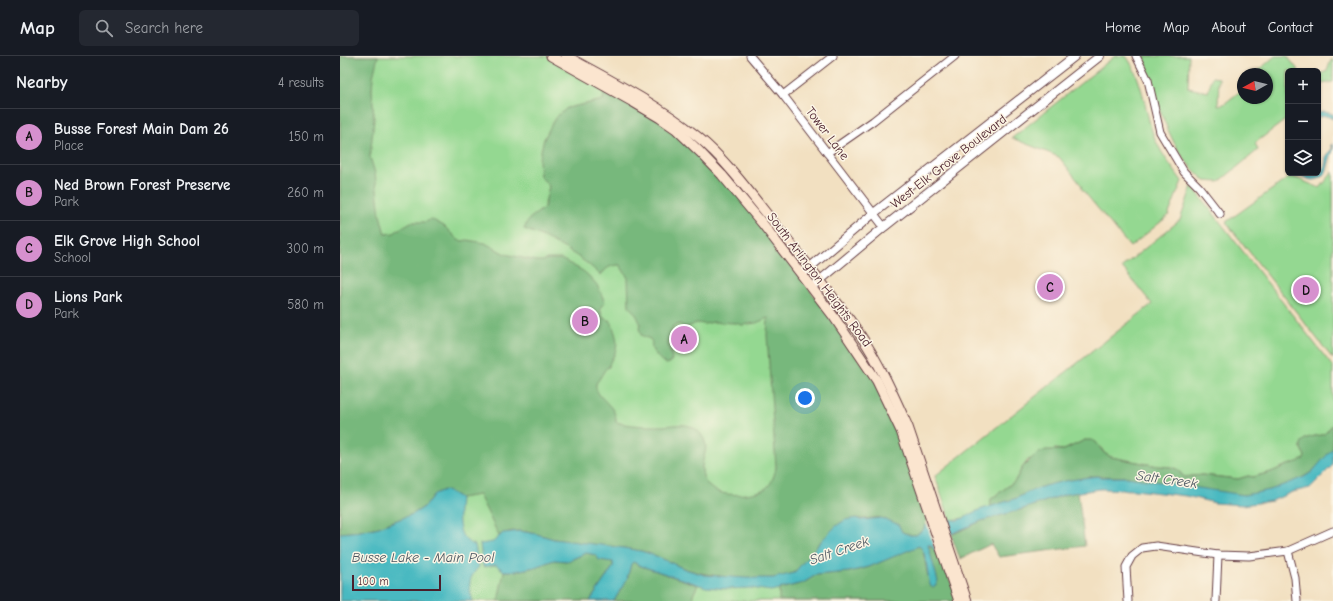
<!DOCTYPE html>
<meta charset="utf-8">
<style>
:root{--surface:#171b24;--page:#242831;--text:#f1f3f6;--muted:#9ea1a6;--line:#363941;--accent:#d690ce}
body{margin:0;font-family:"Comic Neue",sans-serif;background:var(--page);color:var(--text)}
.controls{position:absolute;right:12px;top:12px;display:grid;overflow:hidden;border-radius:6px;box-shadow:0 1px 3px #0004}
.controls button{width:36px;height:36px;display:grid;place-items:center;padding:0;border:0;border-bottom:1px solid var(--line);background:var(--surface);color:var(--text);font:20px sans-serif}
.compass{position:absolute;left:897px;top:12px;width:36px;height:36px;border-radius:50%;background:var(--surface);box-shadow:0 1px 3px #0004;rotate:262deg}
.scale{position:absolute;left:12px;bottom:10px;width:89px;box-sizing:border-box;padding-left:4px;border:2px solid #4a1f2b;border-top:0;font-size:11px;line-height:14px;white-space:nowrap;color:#4a1f2b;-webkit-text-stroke:3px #fcf5e5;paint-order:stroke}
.you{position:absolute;left:465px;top:342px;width:14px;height:14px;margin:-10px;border:3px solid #fff;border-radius:50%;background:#1a73e8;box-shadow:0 0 0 6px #1a73e833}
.badge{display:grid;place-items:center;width:26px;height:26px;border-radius:50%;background:var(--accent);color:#111;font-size:13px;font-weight:700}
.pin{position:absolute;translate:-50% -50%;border:2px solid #fff;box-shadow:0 1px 4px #0006}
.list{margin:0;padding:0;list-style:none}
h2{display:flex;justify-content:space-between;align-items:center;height:52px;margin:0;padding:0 16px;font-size:17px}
h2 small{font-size:13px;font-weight:400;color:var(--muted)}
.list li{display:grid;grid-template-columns:26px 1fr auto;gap:12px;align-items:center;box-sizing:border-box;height:56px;padding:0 16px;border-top:1px solid var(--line)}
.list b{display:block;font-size:15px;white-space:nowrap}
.list p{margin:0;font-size:13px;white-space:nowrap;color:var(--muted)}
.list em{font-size:13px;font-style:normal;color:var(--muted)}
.icon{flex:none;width:22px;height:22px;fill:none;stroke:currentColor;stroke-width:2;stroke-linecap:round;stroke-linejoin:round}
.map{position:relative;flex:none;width:993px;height:545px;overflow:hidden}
header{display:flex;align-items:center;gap:24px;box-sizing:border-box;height:56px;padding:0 20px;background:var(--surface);border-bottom:1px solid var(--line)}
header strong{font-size:19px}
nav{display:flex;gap:22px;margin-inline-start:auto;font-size:14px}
.search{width:280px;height:36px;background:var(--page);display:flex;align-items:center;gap:10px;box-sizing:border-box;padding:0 14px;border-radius:6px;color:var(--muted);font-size:15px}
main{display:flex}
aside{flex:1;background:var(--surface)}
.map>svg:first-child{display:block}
.green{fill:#94d891;stroke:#6f7c5e}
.forest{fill:#77b87b;stroke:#606c53}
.water{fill:#4ab9c1;stroke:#4a6c76}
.pier{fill:#f2e0c1}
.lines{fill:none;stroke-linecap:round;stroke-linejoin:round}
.minor-casing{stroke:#633c42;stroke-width:9}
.tertiary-casing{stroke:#633c42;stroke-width:10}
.secondary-casing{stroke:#633c42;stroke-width:11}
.minor{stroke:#fff;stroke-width:7}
.tertiary{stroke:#fff;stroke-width:8}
.secondary{stroke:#fbe5cf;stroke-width:9}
.labels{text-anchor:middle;stroke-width:3;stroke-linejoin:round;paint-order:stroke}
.street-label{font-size:13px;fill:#4a1f2b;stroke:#fcf5e5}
.water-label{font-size:14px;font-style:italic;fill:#4a5560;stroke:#fcf5e5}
</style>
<header>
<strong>Map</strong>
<div class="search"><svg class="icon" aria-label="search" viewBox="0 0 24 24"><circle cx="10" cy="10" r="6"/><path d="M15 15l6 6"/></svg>Search here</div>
<nav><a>Home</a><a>Map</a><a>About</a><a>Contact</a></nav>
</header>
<main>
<aside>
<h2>Nearby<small>4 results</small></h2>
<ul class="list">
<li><span class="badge">A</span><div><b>Busse Forest Main Dam 26</b><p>Place</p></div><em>150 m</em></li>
<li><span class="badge">B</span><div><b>Ned Brown Forest Preserve</b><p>Park</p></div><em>260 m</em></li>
<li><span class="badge">C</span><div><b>Elk Grove High School</b><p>School</p></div><em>300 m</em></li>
<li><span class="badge">D</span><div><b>Lions Park</b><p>Park</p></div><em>580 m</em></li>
</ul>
</aside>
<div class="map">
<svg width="993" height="545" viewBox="0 0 993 545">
<rect width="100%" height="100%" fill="#fcf5e5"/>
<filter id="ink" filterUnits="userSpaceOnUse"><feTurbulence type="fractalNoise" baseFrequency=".025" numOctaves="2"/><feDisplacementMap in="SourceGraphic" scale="8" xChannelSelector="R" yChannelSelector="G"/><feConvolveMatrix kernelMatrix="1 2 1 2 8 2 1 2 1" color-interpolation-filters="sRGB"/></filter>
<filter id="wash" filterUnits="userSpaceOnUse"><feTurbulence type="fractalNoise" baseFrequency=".012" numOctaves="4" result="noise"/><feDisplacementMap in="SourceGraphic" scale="16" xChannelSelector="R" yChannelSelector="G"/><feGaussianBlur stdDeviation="0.9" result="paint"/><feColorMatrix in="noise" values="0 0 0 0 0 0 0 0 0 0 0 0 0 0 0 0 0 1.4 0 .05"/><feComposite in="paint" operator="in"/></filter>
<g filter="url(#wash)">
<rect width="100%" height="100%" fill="#f2e0c1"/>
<g class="green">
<path d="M0 0H211L326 73 614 545H0Z"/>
<path d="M775 0H786C803 23 804 51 813 78 819 95 831 110 842 125L828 160 790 191 741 132 742 130 719 101 672 82Z"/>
<path d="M802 0H849L848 32 868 36 872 21 879 22 878 49 884 48 903 33V42H927V18H919V14L935 0H947L959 15H948V62L915 87 918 94 879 126 865 125C856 116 847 108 840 97 824 72 813 33 805 4Z"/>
<path d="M991 4H993V26L981 28 978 26V19L987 15Z"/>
<path d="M993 116V303L886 166 951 120 980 132Z"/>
<path d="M852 130 993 311V368C990 371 988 375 984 378 978 381 960 379 961 392 961 394 964 398 965 400L964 403 960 406 945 410 931 416 913 421 908 420 898 423 862 419 844 421 837 413 830 411 818 410 771 401 764 397 761 391 745 384 724 394 715 393 688 404 682 412 675 425 651 443 650 451 639 454 624 462 610 464 595 420 812 248 782 211 840 164Z"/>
</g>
<g class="forest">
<path d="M0 0H38L33 21 32 33 34 63 30 101 35 117 40 159 45 178 54 177 59 173 71 166H86L91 163 104 170 118 184 123 185 127 184 145 187 165 198 197 205H203L207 203H221L243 215 250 221 257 229 265 246 260 252 263 262 271 265C275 278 280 286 274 299 272 303 269 306 269 311 264 313 264 316 261 320 260 323 257 325 256 328 254 342 277 348 276 366 290 370 306 370 321 370 332 370 344 366 354 372 359 375 361 378 364 383 369 394 362 401 362 412 362 443 400 441 420 435 431 432 434 421 436 411L427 279 428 262 416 267 402 269 396 267 373 266 365 268 356 267 348 271H344L340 268 333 270 328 285 332 303 330 307 326 308C322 306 314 298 312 293 311 290 313 286 310 283 308 282 304 281 301 279L299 272 300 268C298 260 294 256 289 250L288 222 280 209C271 209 265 212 261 220 245 202 207 181 184 173L189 163 204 152 209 130 200 120 199 103 204 83 215 62 227 52 263 44 265 30 337 74 420 164 541 333 592 465C587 469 584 474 578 478 566 484 552 466 541 462 534 460 525 465 516 462 506 468 491 475 483 483 475 490 462 513 453 517 432 528 368 521 346 513 331 508 317 499 301 495 272 489 243 489 214 483 197 479 175 469 159 480L139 439 120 442 112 437 94 438 84 451 73 458 39 471 20 475 0 477Z"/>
<path d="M993 368V392C988 399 976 413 970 417 952 429 917 440 896 439L788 421 753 420 705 430 686 437 677 442 650 451 651 443 675 425 682 412 696 398 706 394H724L745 384H752L756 386 764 397 771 401 818 410 830 411 837 413 844 421 862 419 898 423 908 420 913 421 931 416 945 410 960 405 964 403 965 400C964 398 961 394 961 392 959 379 978 381 984 378 988 375 990 371 993 368Z"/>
<path d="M738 436 745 490 659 501 651 488 620 503 611 479 641 465 683 453 726 438Z"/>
<path d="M588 489 597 494 619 545H439V533L463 527 476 519 509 516 529 511 576 490 581 491 583 494 588 521Z"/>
<path d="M246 497 256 499 273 506V511L250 545H158L164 515H176L195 511 214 504 228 505Z"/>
<path d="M293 506 301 510 358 529 353 539 352 545H274L287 523 291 508Z"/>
</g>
<g class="water">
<path d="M985 56 993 58V63L987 60 978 61V57Z"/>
<path d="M993 87C993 95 992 96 990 103 987 112 987 123 973 124 968 124 963 121 959 117H964L971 120 981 117 985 110 986 101 993 91 990 90Z"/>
<path d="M993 392V409L970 432 952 436 932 445 903 449 875 447 846 440 795 434 761 433 726 438 683 453 641 465 604 481 598 494H594L591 489H588L598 525C596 529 595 531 591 531 586 521 588 496 579 490L529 511 509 516 476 519 463 527 431 535 410 532 387 533 366 531 301 510 293 506 291 508 287 523 274 545H250L273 511V506L259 504 256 499 246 497 228 505 214 504 195 511 176 515H164L156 509 143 511 140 488 153 486 163 477 180 475 197 478 214 483 278 491 301 495 314 499 345 513 365 519 406 522H433L454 517 483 483 496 470 505 464 516 462 521 464 541 462 558 468 562 476 570 479H576L583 474 586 469 590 466 598 463 617 464 624 462 639 454 677 442 686 437 704 430 724 425 756 420 762 421H788L904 439 930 434 964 421 972 416Z"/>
<path d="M104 434 112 437 120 442C119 458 114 483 135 489L139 511C128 522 128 530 133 545H0V477L20 475 39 471 73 458 84 451 94 438Z"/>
</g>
<path class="pier" d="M598 462H605L612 481 605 483 600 493 596 495 586 466Z"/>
</g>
<g filter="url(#ink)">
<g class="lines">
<defs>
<g id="minor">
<path d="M410 0 443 39 544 171"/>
<path d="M796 0 808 24 820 76 844 116 859 131 880 158"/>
<path d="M443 39 493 0"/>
<path d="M487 97 533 65 615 0"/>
<path d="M948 495 955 522 957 545"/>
<path d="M788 545 786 511 792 500 802 492 816 490 878 499 909 500 948 495 993 475"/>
<path d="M876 545 878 499"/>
</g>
<g id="tertiary">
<path d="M462 218 534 157 735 0"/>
<path d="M472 231 544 171 760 0"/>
</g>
<g id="secondary">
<path d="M211 0 293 46 320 62 336 73 360 96 382 119 422 167 494 261 537 325 561 375 619 545"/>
<path d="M226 0C272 25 317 48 358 81 387 105 410 137 434 167 464 204 494 240 521 280 540 308 554 340 568 371L627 545"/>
</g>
</defs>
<use href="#minor" class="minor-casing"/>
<use href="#tertiary" class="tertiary-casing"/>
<use href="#secondary" class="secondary-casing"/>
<use href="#minor" class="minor"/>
<use href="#tertiary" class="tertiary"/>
<use href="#secondary" class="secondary"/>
</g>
</g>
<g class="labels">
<g class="street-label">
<text transform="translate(488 77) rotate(53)" y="5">Tower Lane</text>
<text transform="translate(608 105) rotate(-38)" y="5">West Elk Grove Boulevard</text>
<text transform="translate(480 223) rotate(53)" y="5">South Arlington Heights Road</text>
</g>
<g class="water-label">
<text transform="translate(827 423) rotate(8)" y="5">Salt Creek</text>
<text transform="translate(499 494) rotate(-19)" y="5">Salt Creek</text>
<text x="83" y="506">Busse Lake - Main Pool</text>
</g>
</g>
</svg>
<div class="controls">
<button>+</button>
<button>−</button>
<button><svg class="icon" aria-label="layers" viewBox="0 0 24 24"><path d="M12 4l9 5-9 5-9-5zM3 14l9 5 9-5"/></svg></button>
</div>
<svg class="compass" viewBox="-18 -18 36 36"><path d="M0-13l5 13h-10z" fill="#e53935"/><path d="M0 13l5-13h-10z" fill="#9ea1a6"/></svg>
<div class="scale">100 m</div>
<div class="you"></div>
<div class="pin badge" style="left:344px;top:283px">A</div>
<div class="pin badge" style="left:245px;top:265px">B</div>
<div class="pin badge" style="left:710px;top:231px">C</div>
<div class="pin badge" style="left:966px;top:234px">D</div>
</div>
</main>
